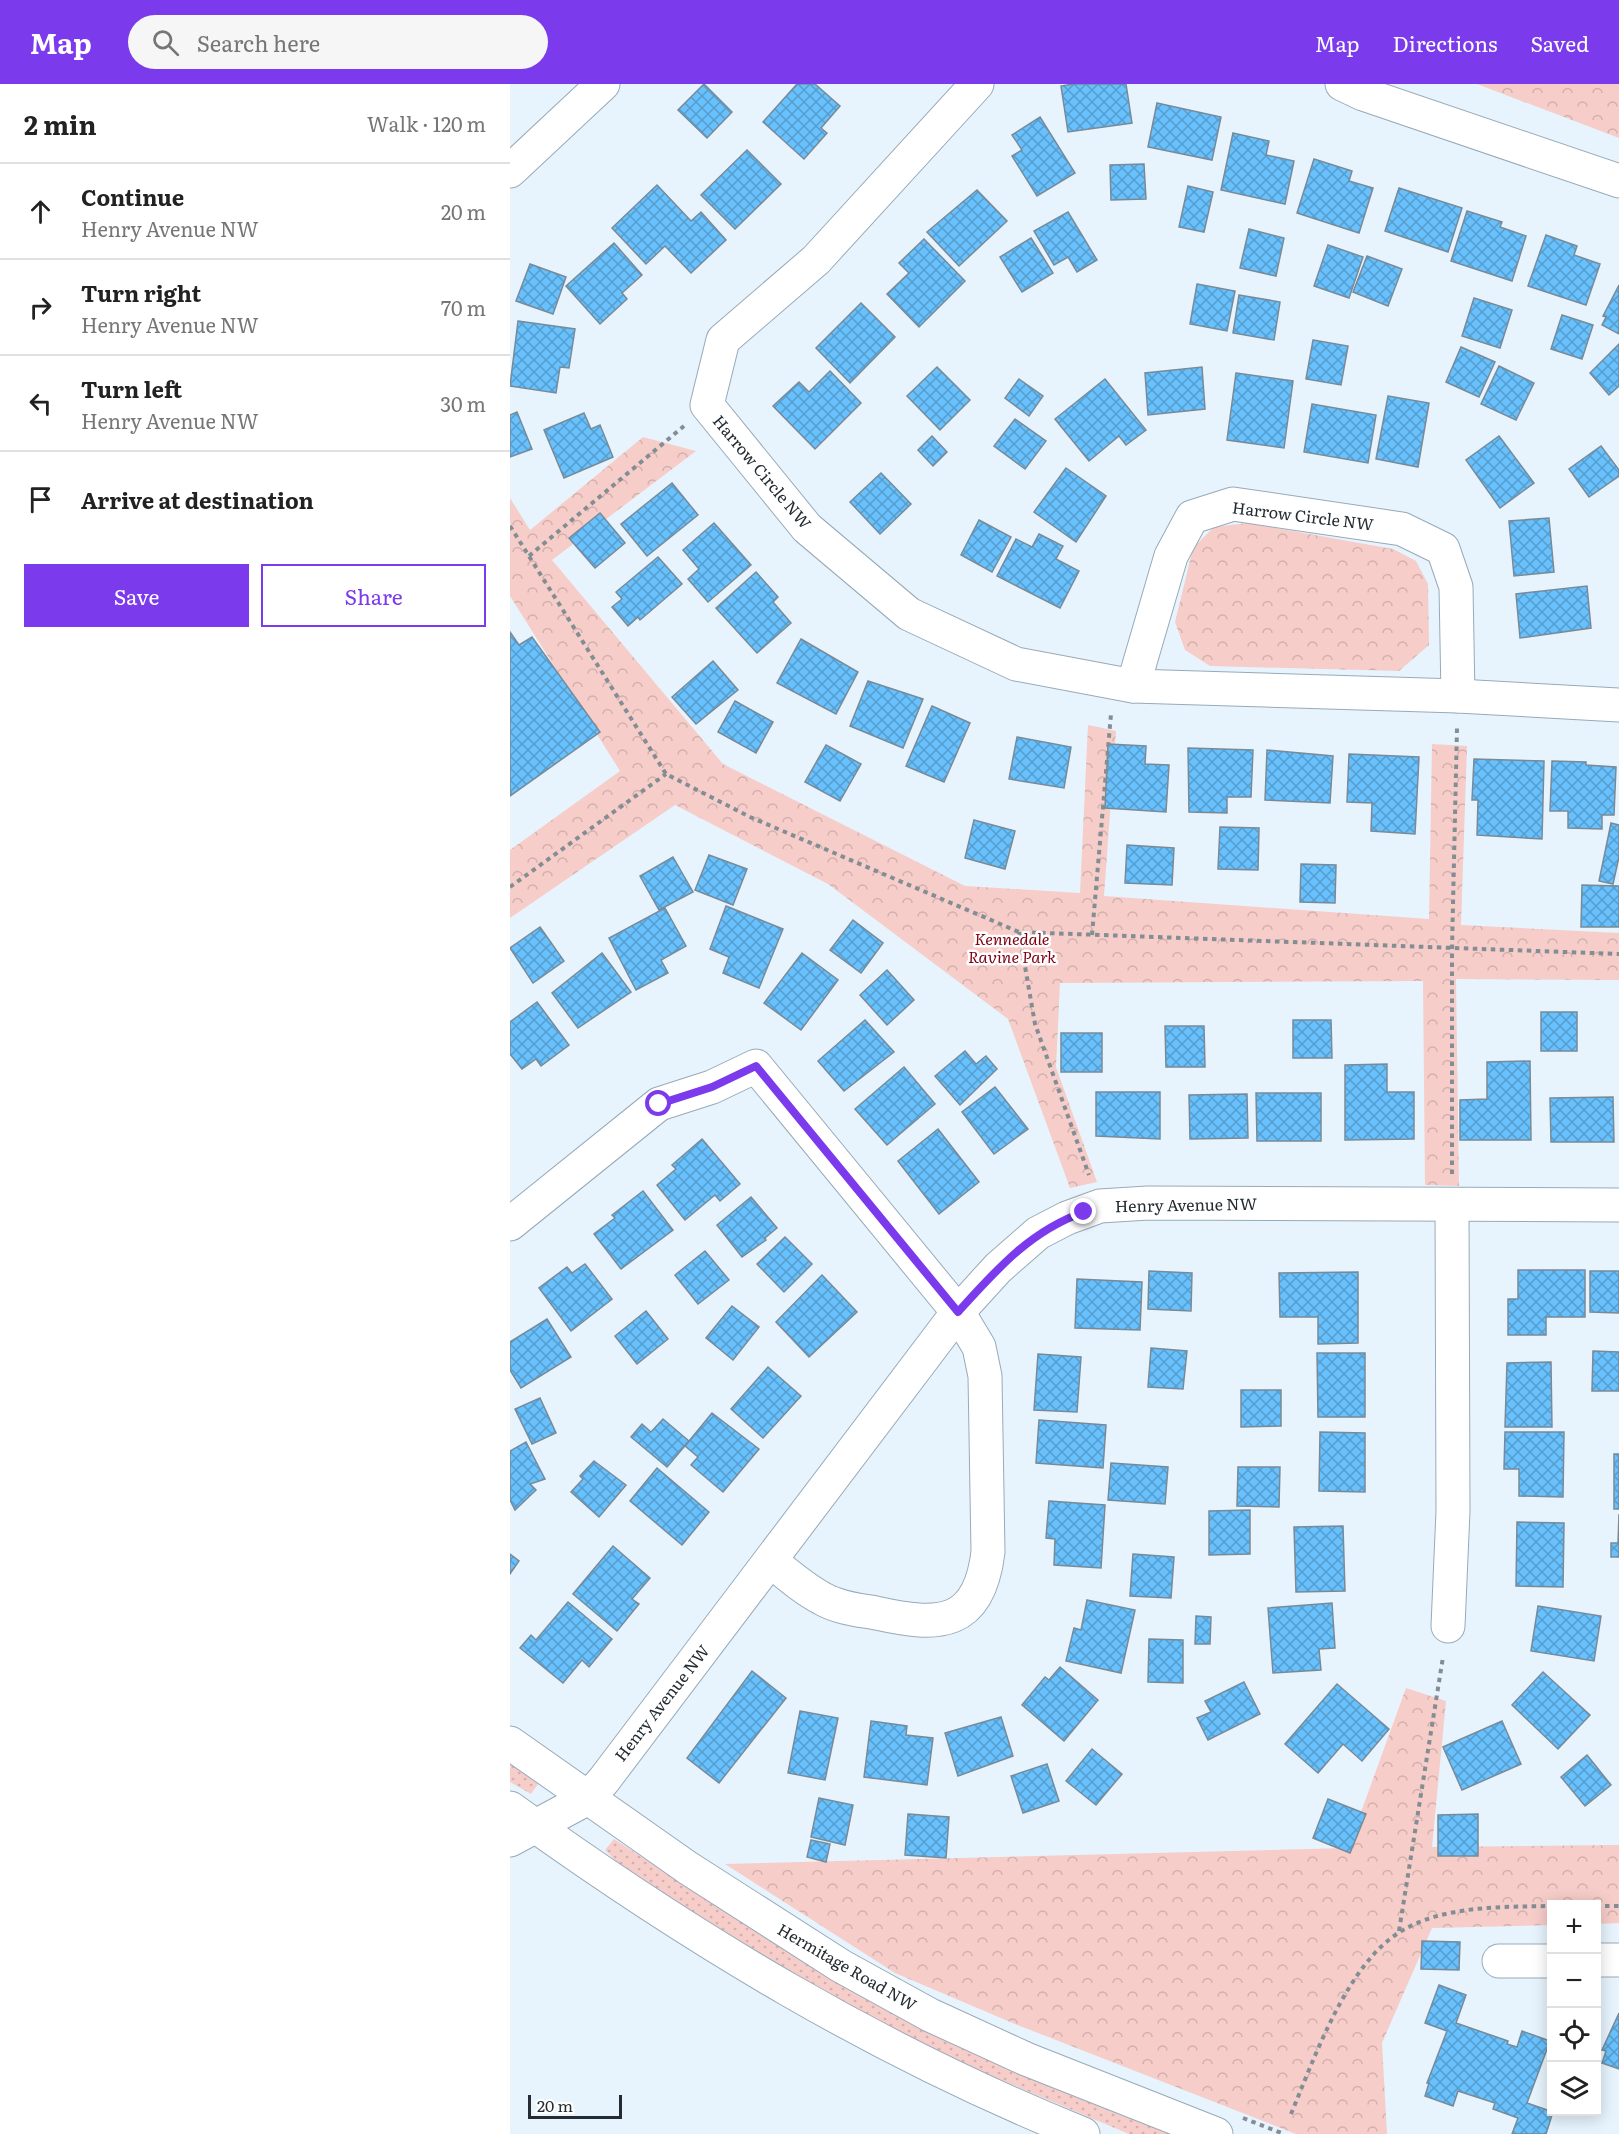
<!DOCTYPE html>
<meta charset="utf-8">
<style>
:root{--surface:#fff;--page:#f6f6f6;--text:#222;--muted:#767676;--line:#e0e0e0;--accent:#7c3aed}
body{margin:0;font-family:Literata,serif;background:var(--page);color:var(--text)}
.controls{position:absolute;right:18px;bottom:18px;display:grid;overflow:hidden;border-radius:0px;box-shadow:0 3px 15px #0003}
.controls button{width:54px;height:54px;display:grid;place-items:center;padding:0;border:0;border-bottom:2px solid var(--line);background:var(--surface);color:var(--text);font:30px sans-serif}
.scale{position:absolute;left:18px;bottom:15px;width:94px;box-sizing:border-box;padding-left:6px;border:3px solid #242c31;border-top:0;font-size:16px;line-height:21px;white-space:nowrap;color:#242c31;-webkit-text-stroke:4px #fff;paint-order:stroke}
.stop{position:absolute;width:18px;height:18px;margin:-14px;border:4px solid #7c3aed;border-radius:50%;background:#fff}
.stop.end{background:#7c3aed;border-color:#fff;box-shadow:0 2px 6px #0008}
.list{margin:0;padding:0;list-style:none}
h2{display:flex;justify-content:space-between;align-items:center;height:78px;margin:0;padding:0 24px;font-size:26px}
h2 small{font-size:20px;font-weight:400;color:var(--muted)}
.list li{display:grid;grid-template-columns:39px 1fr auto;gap:18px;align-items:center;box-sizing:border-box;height:96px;padding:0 24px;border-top:2px solid var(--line)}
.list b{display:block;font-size:22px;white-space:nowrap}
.list p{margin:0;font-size:20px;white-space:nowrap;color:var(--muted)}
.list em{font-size:20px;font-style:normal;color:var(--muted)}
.actions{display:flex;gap:12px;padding:18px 24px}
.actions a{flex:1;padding:14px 0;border:2px solid var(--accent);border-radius:0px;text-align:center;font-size:21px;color:var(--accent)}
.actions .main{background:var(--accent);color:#fff}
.icon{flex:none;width:33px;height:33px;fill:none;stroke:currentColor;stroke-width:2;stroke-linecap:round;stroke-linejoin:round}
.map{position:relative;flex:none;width:1109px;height:2050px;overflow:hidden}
header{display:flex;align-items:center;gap:36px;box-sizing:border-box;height:84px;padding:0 30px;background:var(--accent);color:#fff}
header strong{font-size:28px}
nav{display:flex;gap:33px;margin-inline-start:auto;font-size:21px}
.search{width:420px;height:54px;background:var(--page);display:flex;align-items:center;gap:15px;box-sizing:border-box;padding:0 21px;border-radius:33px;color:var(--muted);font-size:22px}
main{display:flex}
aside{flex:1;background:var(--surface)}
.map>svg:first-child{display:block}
.grass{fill:url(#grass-dots)}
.forest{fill:url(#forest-crowns)}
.building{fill:url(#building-cross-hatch);stroke:#788a98;stroke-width:1.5}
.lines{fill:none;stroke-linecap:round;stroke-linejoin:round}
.minor-casing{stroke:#97aab9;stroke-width:35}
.path{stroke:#838d94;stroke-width:4;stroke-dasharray:4.5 4.5;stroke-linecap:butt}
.minor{stroke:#fff;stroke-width:33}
.route{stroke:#7c3aed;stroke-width:8}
.labels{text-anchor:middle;stroke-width:5;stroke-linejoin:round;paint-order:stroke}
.street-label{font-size:16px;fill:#242c31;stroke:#fff}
.park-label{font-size:16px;font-style:italic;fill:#7e0011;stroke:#fff}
</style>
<header>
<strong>Map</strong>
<div class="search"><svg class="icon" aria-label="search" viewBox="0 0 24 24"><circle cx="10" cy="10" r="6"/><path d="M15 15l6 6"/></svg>Search here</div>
<nav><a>Map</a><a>Directions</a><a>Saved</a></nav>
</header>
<main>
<aside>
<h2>2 min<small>Walk · 120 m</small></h2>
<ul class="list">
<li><svg class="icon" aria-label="ahead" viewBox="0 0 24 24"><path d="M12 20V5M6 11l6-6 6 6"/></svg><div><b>Continue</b><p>Henry Avenue NW</p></div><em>20 m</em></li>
<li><svg class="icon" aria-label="right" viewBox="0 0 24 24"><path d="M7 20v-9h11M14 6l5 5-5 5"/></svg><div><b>Turn right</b><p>Henry Avenue NW</p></div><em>70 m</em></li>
<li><svg class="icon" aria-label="left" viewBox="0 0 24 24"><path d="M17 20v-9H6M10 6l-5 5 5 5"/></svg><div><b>Turn left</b><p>Henry Avenue NW</p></div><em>30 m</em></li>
<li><svg class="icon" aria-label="arrive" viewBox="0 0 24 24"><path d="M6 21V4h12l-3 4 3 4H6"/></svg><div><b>Arrive at destination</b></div></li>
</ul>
<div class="actions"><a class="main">Save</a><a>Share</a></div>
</aside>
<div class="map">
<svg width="1109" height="2050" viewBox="0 0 1109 2050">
<defs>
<pattern id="grass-dots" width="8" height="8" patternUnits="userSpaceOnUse" patternTransform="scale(1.5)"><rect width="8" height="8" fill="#f6cdc9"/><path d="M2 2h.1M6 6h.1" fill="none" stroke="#d3b0ad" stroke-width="1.8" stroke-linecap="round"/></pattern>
<pattern id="forest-crowns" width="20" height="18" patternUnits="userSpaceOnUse" patternTransform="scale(1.5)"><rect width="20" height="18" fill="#f6cdc9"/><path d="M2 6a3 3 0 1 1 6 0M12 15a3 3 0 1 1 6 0" fill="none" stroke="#d3b0ad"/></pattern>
<pattern id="building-cross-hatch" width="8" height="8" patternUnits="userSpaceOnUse" patternTransform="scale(1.5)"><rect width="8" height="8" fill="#68c1fd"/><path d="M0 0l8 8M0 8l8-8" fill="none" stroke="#559dcd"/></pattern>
</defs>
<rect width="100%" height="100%" fill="#e7f4fd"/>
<g class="grass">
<path d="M0 1674 30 1697 21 1710 0 1698Z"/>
<path d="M104 1755 243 1846 321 1892 668 2050H619L444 1976 313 1909 248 1871 114 1785 95 1766Z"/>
</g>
<g class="forest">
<path d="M967 0H1109V54Z"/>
<path d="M133 353 186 367 42 476 213 680 455 802 570 809 578 641 606 647 594 812 919 835 922 660 957 662 951 841 1109 849V896L946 895 949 1102 915 1101 913 897 550 899 546 983 587 1098 560 1104 498 935 318 800 165 721 0 834V766L110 687 0 512V414L20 446Z"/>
<path d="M738 439 883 465 906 477 918 500 919 561 889 587 700 582 675 566 665 538 683 464 704 443Z"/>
<path d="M896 1604 936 1617 922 1763 1109 1761V1839L1087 1840 1086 1820H1042L1041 1841 922 1844 872 1959 877 2050H786L505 1940 385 1889 215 1780 838 1764Z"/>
</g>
<g class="building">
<path d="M194 0 222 28 197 54 168 26Z"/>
<path d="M287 0H305L330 22 311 44 317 49 294 75 253 38Z"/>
<path d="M563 0H616L622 39 558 48 551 2Z"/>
<path d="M647 19 711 33 702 76 638 63Z"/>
<path d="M530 33 565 89 527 112 502 72 512 66 502 51Z"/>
<path d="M723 49 759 57 756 71 784 77 775 120 711 106Z"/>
<path d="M237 66 271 100 225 145 191 111Z"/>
<path d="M804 75 842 87 839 97 863 104 849 149 787 129Z"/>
<path d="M634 80 636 115 601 116 600 81Z"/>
<path d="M147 101 181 137 191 128 216 156 181 189 155 162 136 180 102 144Z"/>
<path d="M678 102 703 108 694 148 669 143Z"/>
<path d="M889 104 952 124 938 168 875 147Z"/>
<path d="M467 106 497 137 449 182 417 148Z"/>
<path d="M957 127 992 138 990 143 1016 152 1002 197 941 177Z"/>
<path d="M558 128 587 176 567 188 558 173 544 181 524 147Z"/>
<path d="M739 145 774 154 766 192 730 184Z"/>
<path d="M1036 151 1067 162 1064 171 1090 180 1076 221 1018 202Z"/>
<path d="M521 154 543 189 512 208 490 173Z"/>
<path d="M414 155 455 197 409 243 377 210 399 189 389 179Z"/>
<path d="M104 159 132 191 112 209 117 215 90 240 56 202Z"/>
<path d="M818 161 853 173 839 214 804 202Z"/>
<path d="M857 172 892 185 878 222 843 208Z"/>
<path d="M20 180 56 193 43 230 6 217Z"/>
<path d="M687 200 725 207 717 247 680 240Z"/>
<path d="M1109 201V250L1092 241 1096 233 1093 232Z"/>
<path d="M729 211 770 218 764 256 723 249Z"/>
<path d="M964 214 1002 226 990 264 952 252Z"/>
<path d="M351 219 385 253 340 299 306 264Z"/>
<path d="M1052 231 1083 241 1072 275 1041 265Z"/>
<path d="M8 237 65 245 59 284 50 283 46 309 0 302Z"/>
<path d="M803 256 838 262 831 301 796 295Z"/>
<path d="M1109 260V302L1099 311 1080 289Z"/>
<path d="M951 263 985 278 969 313 936 298Z"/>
<path d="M989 282 1024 299 1006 336 971 320Z"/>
<path d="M427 283 460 316 430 346 397 312Z"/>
<path d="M692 283 695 325 638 331 635 289Z"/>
<path d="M320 287 351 319 305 365 263 322 289 298 299 308Z"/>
<path d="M726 289 783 297 774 364 717 356Z"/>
<path d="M509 295 533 312 519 332 495 314Z"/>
<path d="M595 295 636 346 616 361 609 352 579 377 545 335Z"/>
<path d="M878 312 919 319 908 383 866 375Z"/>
<path d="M802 320 866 331 858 379 794 368Z"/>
<path d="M7 328 22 365 0 373V331Z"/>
<path d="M74 329 81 345 90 341 103 373 54 394 34 346Z"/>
<path d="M505 335 536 357 515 385 484 362Z"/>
<path d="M422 352 437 368 423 382 408 366Z"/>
<path d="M989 352 1024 399 990 424 956 376Z"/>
<path d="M1091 362 1109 386V392L1079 413 1059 385Z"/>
<path d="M556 384 596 412 566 458 524 428Z"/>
<path d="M371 389 401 420 370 450 340 418Z"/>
<path d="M162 399 188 431 137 472 111 440Z"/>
<path d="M90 429 115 459 85 484 59 454Z"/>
<path d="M1039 434 1044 488 1004 492 999 437Z"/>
<path d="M469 436 501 453 482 488 451 471Z"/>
<path d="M204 439 241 481 198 518 178 495 189 485 173 466Z"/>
<path d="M529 450 553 462 546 475 569 487 550 524 487 492 506 455 522 463Z"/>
<path d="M148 473 172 500 130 536 128 533 118 542 102 523 112 515 106 508Z"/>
<path d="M246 488 268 513 263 518 281 539 247 569 206 524Z"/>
<path d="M1077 502 1081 544 1010 554 1006 510Z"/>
<path d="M0 548 9 561 22 553 90 648 0 712Z"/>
<path d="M291 555 348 588 326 630 267 599Z"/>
<path d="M203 577 228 606 186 640 162 613Z"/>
<path d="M358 597 413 615 393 664 340 642Z"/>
<path d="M225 617 263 638 246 669 208 648Z"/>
<path d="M422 622 460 639 434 698 396 682Z"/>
<path d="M507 653 561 663 554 704 499 695Z"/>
<path d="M598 660 636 662 635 680 659 681 656 728 595 724Z"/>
<path d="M316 661 351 680 330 717 295 698Z"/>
<path d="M678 664 743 666 741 713H717V729L679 728Z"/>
<path d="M757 666 823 672 820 719 755 716Z"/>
<path d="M839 670 909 673 905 750 861 747 862 719 837 718Z"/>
<path d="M964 675 1034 677 1032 755 967 751 968 716H962Z"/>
<path d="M1042 677 1076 678V681L1106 683 1104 731H1092V745L1058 744V727H1040Z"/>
<path d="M464 736 505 747 495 785 455 774Z"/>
<path d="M1101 739 1109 741V773L1103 800 1089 797Z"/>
<path d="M710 743 749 744 748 786 708 785Z"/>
<path d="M617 761 664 764 662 801 615 799Z"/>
<path d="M199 771 237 785 223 821 185 806Z"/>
<path d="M163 773 183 808 149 826 130 792Z"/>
<path d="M791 780 826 781 825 819 790 818Z"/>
<path d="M1072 801 1109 802V843H1071Z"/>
<path d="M216 822 273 845 249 904 213 889 219 873 200 865Z"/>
<path d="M155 824 176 862 151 876 158 889 126 906 99 854Z"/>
<path d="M343 836 373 859 351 889 320 866Z"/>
<path d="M30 843 54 877 23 899 0 864Z"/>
<path d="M92 869 121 908 68 944 42 909Z"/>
<path d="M292 869 328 896 291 946 254 919Z"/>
<path d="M377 886 404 916 377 941 350 911Z"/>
<path d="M27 918 59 961 31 982 26 975 12 985 0 970V938Z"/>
<rect x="1031" y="928" width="36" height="39"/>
<path d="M355 936 384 968 334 1007 308 977Z"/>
<path d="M783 936H821L822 974H783Z"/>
<path d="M655 942H694L695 983H656Z"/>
<rect x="551" y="949" width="41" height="39"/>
<path d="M455 967 466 980 476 972 487 985 450 1021 425 992Z"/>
<path d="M1020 977 1021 1056H950V1016L977 1015V978Z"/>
<path d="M877 980V1008H904V1055L835 1056V981Z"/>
<path d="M394 983 425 1020 377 1061 345 1025Z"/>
<path d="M485 1003 518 1045 484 1070 452 1028Z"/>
<path d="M586 1008H650V1055L586 1052Z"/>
<path d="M746 1009H811V1057H747Z"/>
<path d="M737 1010 738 1054 680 1055 679 1011Z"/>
<path d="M1103 1013 1104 1058H1041L1040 1014Z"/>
<path d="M428 1045 469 1098 429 1130 388 1077Z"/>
<path d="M192 1055 230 1100 210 1117 205 1111 175 1136 147 1101 166 1085 162 1081Z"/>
<path d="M133 1107 163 1146 111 1185 84 1150 105 1134 102 1131Z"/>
<path d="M241 1113 267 1144 255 1154 256 1156 232 1173 207 1141Z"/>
<path d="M275 1153 302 1180 274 1208 247 1180Z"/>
<path d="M195 1167 219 1196 188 1220 165 1191Z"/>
<path d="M75 1180 102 1215 61 1247 29 1204 57 1183 62 1189Z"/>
<path d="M1008 1186H1075V1233H1036V1251H998V1215H1008Z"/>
<path d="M639 1187 682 1189 681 1227 638 1225Z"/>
<path d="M1080 1187H1109V1229L1080 1228Z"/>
<path d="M848 1188V1259L808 1260V1233H770L769 1189Z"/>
<path d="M312 1191 347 1228 299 1273 266 1238Z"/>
<path d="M567 1195 632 1198 630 1246 565 1244Z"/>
<path d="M222 1222 249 1243 223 1276 196 1254Z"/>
<path d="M136 1227 158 1255 127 1280 105 1252Z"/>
<path d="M37 1235 61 1273 11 1304 0 1286V1258Z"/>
<path d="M641 1264 677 1267 673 1305 638 1303Z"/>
<path d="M1083 1267 1109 1268V1307H1082Z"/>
<path d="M807 1269H855V1333H808Z"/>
<path d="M528 1270 571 1273 567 1328 524 1326Z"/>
<path d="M1041 1278 1042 1343H995L997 1279Z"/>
<path d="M258 1283 291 1312 253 1354 221 1325Z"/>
<path d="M731 1306H771V1342L731 1343Z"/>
<path d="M30 1314 46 1349 22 1360 5 1325Z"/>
<path d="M202 1329 249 1365 213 1408 181 1381 188 1373 175 1362Z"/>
<path d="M153 1335 179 1357 157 1383 121 1353 132 1340 141 1348Z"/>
<path d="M529 1336 596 1341 593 1384 526 1379Z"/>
<path d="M810 1348 855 1349V1408L809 1407Z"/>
<path d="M995 1348H1054L1053 1413 1009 1412V1385H994Z"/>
<path d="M16 1358 35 1395 20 1400 26 1406 5 1426 0 1416V1367Z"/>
<rect x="1104" y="1370" width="5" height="55"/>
<path d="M84 1377 116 1401 89 1433 61 1408 73 1395 70 1392Z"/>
<path d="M601 1379 658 1383 655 1420 598 1416Z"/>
<path d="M728 1383H770L769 1423 727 1422Z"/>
<path d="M147 1384 199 1428 172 1461 120 1417Z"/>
<path d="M539 1417 595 1421 591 1484 544 1481 545 1455 536 1454Z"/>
<path d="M740 1426V1470L699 1471V1427Z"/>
<path d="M1109 1430V1473H1101V1459H1108Z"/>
<path d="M1007 1438 1054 1439 1053 1503 1006 1502Z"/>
<path d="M833 1442 835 1507 786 1508 784 1443Z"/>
<path d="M103 1462 140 1494 122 1515 129 1520 107 1547 63 1510Z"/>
<path d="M0 1470 9 1477 0 1490Z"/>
<path d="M623 1470 664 1473 661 1514 620 1512Z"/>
<path d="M577 1516 625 1526 611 1589 556 1577 564 1544 571 1546Z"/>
<path d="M58 1518 102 1555 79 1583 72 1576 53 1599 10 1564 21 1551 26 1556Z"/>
<path d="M822 1519 825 1564 809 1565 811 1586 763 1589 758 1524Z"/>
<path d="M1028 1522 1091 1532 1084 1577 1021 1567Z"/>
<path d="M686 1532 701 1533 700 1560H685Z"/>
<path d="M639 1555 673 1556V1599L638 1598Z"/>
<path d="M550 1583 588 1616 554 1657 512 1621 535 1593 539 1596Z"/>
<path d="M242 1587 276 1614 209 1699 177 1674Z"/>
<path d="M1033 1588 1080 1631 1048 1665 1002 1621Z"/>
<path d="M734 1598 750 1630 698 1656 687 1634 701 1628 695 1617Z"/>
<path d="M827 1600 879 1645 852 1677 833 1660 808 1689 775 1660Z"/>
<path d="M290 1627 328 1634 315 1696 278 1689Z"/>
<path d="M491 1633 503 1672 448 1692 435 1649Z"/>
<path d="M361 1637 397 1642 396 1651 423 1654 417 1701 354 1693Z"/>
<path d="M992 1637 1011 1680 952 1706 933 1663Z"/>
<path d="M582 1665 612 1690 586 1721 556 1697Z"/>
<path d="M1077 1671 1101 1701 1075 1722 1051 1693Z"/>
<path d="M537 1680 549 1717 513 1729 501 1692Z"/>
<path d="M309 1714 343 1721 335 1761 301 1753Z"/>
<path d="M818 1715 856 1730 840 1769 803 1754Z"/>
<path d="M398 1730 439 1733 436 1774 395 1771Z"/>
<path d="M968 1730V1772H928V1731Z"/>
<path d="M301 1756 320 1760 316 1778 297 1773Z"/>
<path d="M912 1857 950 1858 949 1886 911 1885Z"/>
<path d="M929 1901 956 1911 946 1939 998 1957 997 1960 1007 1963 1012 1947 1040 1957 1017 2019 1043 2028 1036 2050H1002L1008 2034 983 2025 985 2019 948 2007 943 2022 915 2012 919 1999H917L937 1947 915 1939Z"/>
<path d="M1109 1929V1985L1092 1979 1096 1967 1092 1966Z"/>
</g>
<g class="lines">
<defs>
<g id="minor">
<path d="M467 0 306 176 213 256 197 321 297 444 399 530 506 580 623 602 948 612 1109 621"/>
<path d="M832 0 853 10 1109 97"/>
<path d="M0 87 93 0"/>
<path d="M623 602 661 472 682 433 723 420 892 445 933 465 946 503 948 612"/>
<path d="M0 1140 149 1020 202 1003 246 982 448 1228 469 1263 475 1292 478 1468C469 1543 429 1543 366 1529 349 1526 329 1524 313 1515 294 1505 278 1491 261 1477"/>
<path d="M938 1542 943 1427 942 1121"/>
<path d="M0 1659 178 1784 331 1882 420 1931 516 1975 706 2050"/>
<path d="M0 1724C180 1854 367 1967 573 2050"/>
<path d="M0 1756 78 1714 94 1696 448 1228 488 1184 528 1149 557 1134 590 1122 638 1119 1109 1121"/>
<path d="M1086 1876H1109"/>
<path d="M989 1877H1042"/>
</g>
</defs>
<use href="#minor" class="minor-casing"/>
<g class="path">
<path d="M0 442 156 690 240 733 509 848 1109 870"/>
<path d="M19 472 174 342"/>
<path d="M0 803 156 690"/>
<path d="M509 848 525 940 579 1091"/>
<path d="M582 851 601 630"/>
<path d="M942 1090V865L947 644"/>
<path d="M1086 1822H1109"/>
<path d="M889 1847 933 1573"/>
<path d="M781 2030C804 1975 837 1880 890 1848 933 1821 993 1823 1042 1822"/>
<path d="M733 2034 774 2050"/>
</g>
<use href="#minor" class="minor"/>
</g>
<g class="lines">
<path class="route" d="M149 1020 202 1003 246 982 448 1228C486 1186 520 1147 574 1128"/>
</g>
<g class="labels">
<g class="street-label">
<text transform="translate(252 388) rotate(50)" y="6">Harrow Circle NW</text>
<text transform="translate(793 432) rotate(7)" y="6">Harrow Circle NW</text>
<text transform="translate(676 1121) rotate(-1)" y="6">Henry Avenue NW</text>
<text transform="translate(152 1619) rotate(-52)" y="6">Henry Avenue NW</text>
<text transform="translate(337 1883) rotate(30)" y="6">Hermitage Road NW</text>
</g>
<g class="park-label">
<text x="502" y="861">Kennedale<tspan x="502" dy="18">Ravine Park</tspan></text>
</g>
</g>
</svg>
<div class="controls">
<button>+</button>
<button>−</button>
<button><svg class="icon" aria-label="locate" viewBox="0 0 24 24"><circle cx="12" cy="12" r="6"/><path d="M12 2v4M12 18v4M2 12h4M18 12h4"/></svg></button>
<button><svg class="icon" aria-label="layers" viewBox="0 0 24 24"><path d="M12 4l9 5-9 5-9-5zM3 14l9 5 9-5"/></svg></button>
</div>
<div class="scale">20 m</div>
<div class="stop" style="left:149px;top:1020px"></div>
<div class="stop end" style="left:574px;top:1128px"></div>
</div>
</main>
